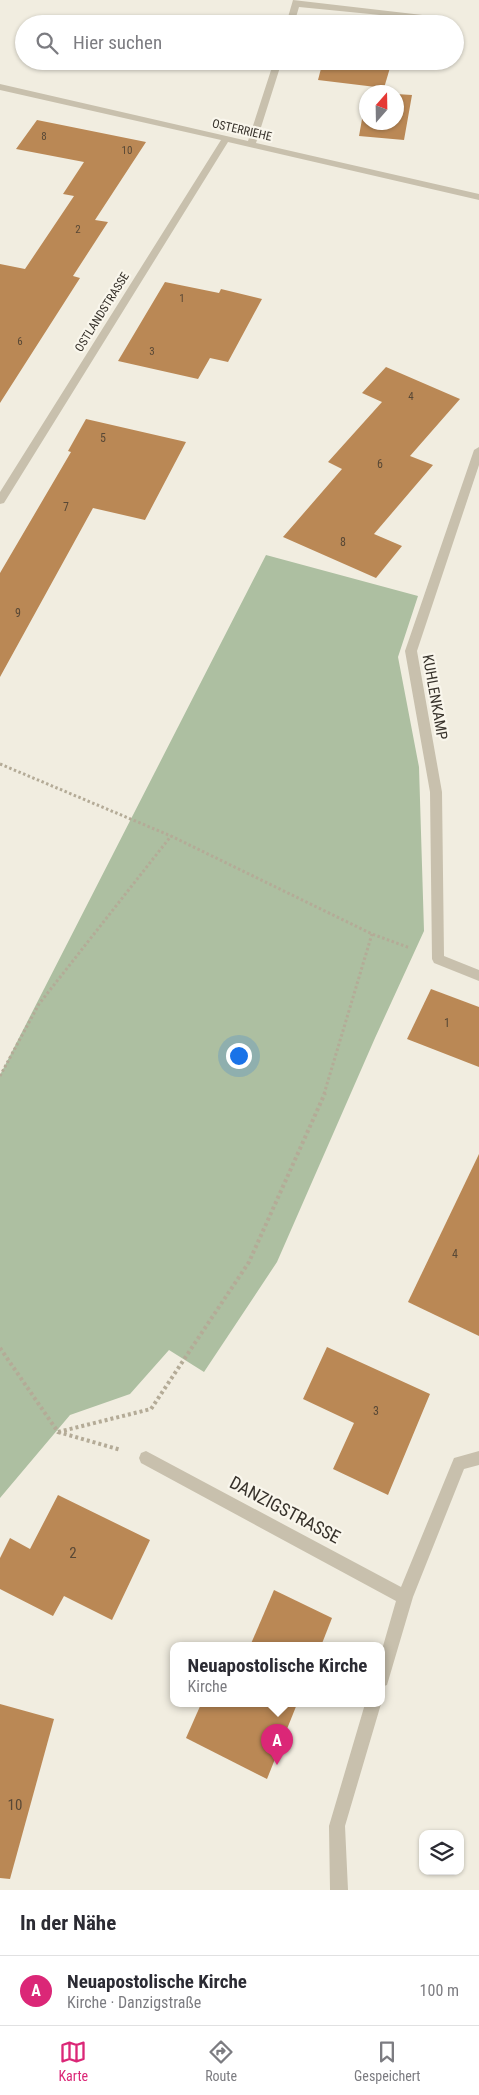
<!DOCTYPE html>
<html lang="de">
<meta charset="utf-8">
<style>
:root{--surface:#fff;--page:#f2f2f3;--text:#2b2b33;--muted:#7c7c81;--line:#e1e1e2;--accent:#db2777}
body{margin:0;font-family:"Roboto Condensed",sans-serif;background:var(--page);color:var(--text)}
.controls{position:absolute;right:15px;bottom:15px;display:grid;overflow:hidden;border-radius:10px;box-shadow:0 1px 4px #0004}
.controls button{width:45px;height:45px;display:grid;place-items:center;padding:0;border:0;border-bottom:1px solid var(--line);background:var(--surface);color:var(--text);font:25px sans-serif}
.compass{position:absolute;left:359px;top:85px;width:45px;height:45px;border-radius:50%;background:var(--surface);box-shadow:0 1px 4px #0004;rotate:20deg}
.you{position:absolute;left:238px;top:1055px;width:18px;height:18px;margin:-12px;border:4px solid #fff;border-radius:50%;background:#1a73e8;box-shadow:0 0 0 8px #1a73e833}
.badge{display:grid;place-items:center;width:32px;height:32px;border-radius:50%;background:var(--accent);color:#fff;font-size:16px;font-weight:700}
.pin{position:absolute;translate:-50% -41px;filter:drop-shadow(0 1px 2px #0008)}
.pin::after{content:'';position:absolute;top:26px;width:18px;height:15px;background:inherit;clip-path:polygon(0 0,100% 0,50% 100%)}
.popup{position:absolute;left:170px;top:1642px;width:215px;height:65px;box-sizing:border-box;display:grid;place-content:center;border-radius:10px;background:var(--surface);filter:drop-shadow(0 1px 4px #0005);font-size:16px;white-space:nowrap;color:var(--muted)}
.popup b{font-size:19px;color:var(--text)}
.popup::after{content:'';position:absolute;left:50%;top:100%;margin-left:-10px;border:10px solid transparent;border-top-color:var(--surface)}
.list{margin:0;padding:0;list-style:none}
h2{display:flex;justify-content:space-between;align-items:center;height:65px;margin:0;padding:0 20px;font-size:21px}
h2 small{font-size:16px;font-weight:400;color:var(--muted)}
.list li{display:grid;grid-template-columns:32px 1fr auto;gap:15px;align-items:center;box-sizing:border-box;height:70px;padding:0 20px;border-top:1px solid var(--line)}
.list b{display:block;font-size:19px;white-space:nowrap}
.list p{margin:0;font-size:16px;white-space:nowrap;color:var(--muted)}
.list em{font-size:16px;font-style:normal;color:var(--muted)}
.icon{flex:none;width:28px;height:28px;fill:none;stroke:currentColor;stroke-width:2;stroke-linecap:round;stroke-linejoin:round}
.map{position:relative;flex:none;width:479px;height:1890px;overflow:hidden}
.search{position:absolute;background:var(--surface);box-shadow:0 1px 4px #0004;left:15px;right:15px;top:15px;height:55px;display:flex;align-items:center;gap:12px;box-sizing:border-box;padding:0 18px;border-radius:28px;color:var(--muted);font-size:19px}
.sheet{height:135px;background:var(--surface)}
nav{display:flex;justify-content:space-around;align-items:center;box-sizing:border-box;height:70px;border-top:1px solid var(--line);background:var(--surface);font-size:14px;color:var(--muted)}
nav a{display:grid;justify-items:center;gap:2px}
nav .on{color:var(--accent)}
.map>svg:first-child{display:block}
.green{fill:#adbfa1}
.building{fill:#ba8855}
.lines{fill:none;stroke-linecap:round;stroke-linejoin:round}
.path-far1{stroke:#b4ab97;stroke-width:3;stroke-dasharray:2.5 2.5;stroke-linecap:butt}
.path{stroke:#b4ab97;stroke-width:4;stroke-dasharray:3 3;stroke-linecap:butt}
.minor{fill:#c8c0ad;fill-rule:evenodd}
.labels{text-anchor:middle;stroke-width:4.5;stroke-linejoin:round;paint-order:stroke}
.far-number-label{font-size:11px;fill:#584836}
.far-street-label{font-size:12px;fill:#37322b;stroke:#f9f6ec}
.number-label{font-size:12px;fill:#584836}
.street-label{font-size:15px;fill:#37322b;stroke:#f9f6ec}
.near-number-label{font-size:15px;fill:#584836}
.near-street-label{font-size:18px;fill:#37322b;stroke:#f9f6ec}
</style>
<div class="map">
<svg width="479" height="1890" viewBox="0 0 479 1890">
<rect width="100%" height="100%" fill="#f1ede0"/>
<path class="green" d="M266 555 418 596 398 657 419 767 424 931 375 1038 277 1262 204 1372 169 1350 130 1394 70 1415 0 1498V1075Z"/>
<g class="building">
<path d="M335 17 403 23 333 24Z"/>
<path d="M323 61H392L384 88 318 80Z"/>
<path d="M396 94 412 95 404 140 359 136 366 97V122H396Z"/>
<path d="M37 120 146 142 95 220 108 222 73 276 80 278 0 403V264L25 269 74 196 63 194 84 162 16 149Z"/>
<path d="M165 282 219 293 221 289 262 299 228 362 210 358 198 379 118 361Z"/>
<path d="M386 367 460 399 410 456 433 465 374 534 402 546 376 578 283 537 342 469 328 462 382 402 362 393Z"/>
<path d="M86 419 186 442 145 520 93 508 0 677V573L71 452 68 451Z"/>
<path d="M431 989 479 1007V1067L407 1039Z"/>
<path d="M479 1154V1336L408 1302Z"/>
<path d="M327 1347 430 1394 388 1495 333 1469 354 1423 303 1399Z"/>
<path d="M58 1495 150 1540 112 1620 64 1596 53 1616 0 1589V1558L10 1538 30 1549Z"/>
<path d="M274 1590 332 1618 321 1646H250Z"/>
<path d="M0 1704 54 1719 10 1879 0 1878Z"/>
<path d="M201 1704H297L267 1779 186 1738Z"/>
</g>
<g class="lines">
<g class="path-far1">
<path d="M0 764 171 836 372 934 410 948"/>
<path d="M0 1076 39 1004 171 836"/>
<path d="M324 1094 372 934"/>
</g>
<g class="path">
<path d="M0 1348 58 1432 121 1450"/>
<path d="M58 1432 151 1409 249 1262 325 1093"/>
</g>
<g class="minor">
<path d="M293 0 431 16 435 18 431 20 299 7 294 24H286Z"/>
<path d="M274 61H282L256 143 479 194V200L228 142 4 503 0 504V492L221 140 0 90V84L248 141Z"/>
<path d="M479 447V465L417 651 442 792 444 956 479 970V981L434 963 432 959 430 792 405 651 474 450Z"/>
<path d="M146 1451 401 1587 454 1458 479 1451V1465L464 1469 413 1597 387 1685 381 1687V1653L396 1601 141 1463 139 1458 141 1453Z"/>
<path d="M381 1703V1704L345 1826 348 1890H330L329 1826 365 1704Z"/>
</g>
</g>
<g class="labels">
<g class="far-number-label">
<text x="44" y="140">8</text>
<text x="127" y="154">10</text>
<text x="78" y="233">2</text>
<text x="182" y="302">1</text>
<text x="20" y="345">6</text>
<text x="152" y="355">3</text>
<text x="411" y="400">4</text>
</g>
<g class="far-street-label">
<text transform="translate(242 130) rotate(13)" y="4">OSTERRIEHE</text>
<text transform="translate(102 312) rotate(-58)" y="4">OSTLANDSTRASSE</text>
</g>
<g class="number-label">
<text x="103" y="442">5</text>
<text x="380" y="468">6</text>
<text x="66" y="511">7</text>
<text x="343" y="546">8</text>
<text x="18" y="617">9</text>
<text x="447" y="1027">1</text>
<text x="455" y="1258">4</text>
<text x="376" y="1415">3</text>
</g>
<g class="street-label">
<text transform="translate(435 697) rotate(80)" y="5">KUHLENKAMP</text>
</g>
<g class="near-number-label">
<text x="73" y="1558">2</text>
<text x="15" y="1810">10</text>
</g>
<g class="near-street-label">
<text transform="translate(285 1510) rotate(28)" y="6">DANZIGSTRASSE</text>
</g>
</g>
</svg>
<div class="controls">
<button><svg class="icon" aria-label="layers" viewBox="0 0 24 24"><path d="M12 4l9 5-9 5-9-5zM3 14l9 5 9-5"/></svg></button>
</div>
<svg class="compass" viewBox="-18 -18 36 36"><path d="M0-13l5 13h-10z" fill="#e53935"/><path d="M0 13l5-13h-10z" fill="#7c7c81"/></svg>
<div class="you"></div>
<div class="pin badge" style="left:277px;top:1765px">A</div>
<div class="popup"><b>Neuapostolische Kirche</b>Kirche</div>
<div class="search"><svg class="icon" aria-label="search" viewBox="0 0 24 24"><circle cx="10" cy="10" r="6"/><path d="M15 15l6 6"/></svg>Hier suchen</div>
</div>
<section class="sheet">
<h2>In der Nähe<small></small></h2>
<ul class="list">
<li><span class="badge">A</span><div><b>Neuapostolische Kirche</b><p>Kirche · Danzigstraße</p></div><em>100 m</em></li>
</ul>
</section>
<nav>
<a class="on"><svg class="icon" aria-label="map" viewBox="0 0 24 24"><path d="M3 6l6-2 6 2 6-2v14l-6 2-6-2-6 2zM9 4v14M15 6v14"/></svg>Karte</a>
<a><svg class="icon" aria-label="directions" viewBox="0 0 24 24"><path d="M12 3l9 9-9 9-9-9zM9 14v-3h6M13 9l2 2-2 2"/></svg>Route</a>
<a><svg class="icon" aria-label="saved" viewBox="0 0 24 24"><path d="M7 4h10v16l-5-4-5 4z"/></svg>Gespeichert</a>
</nav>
